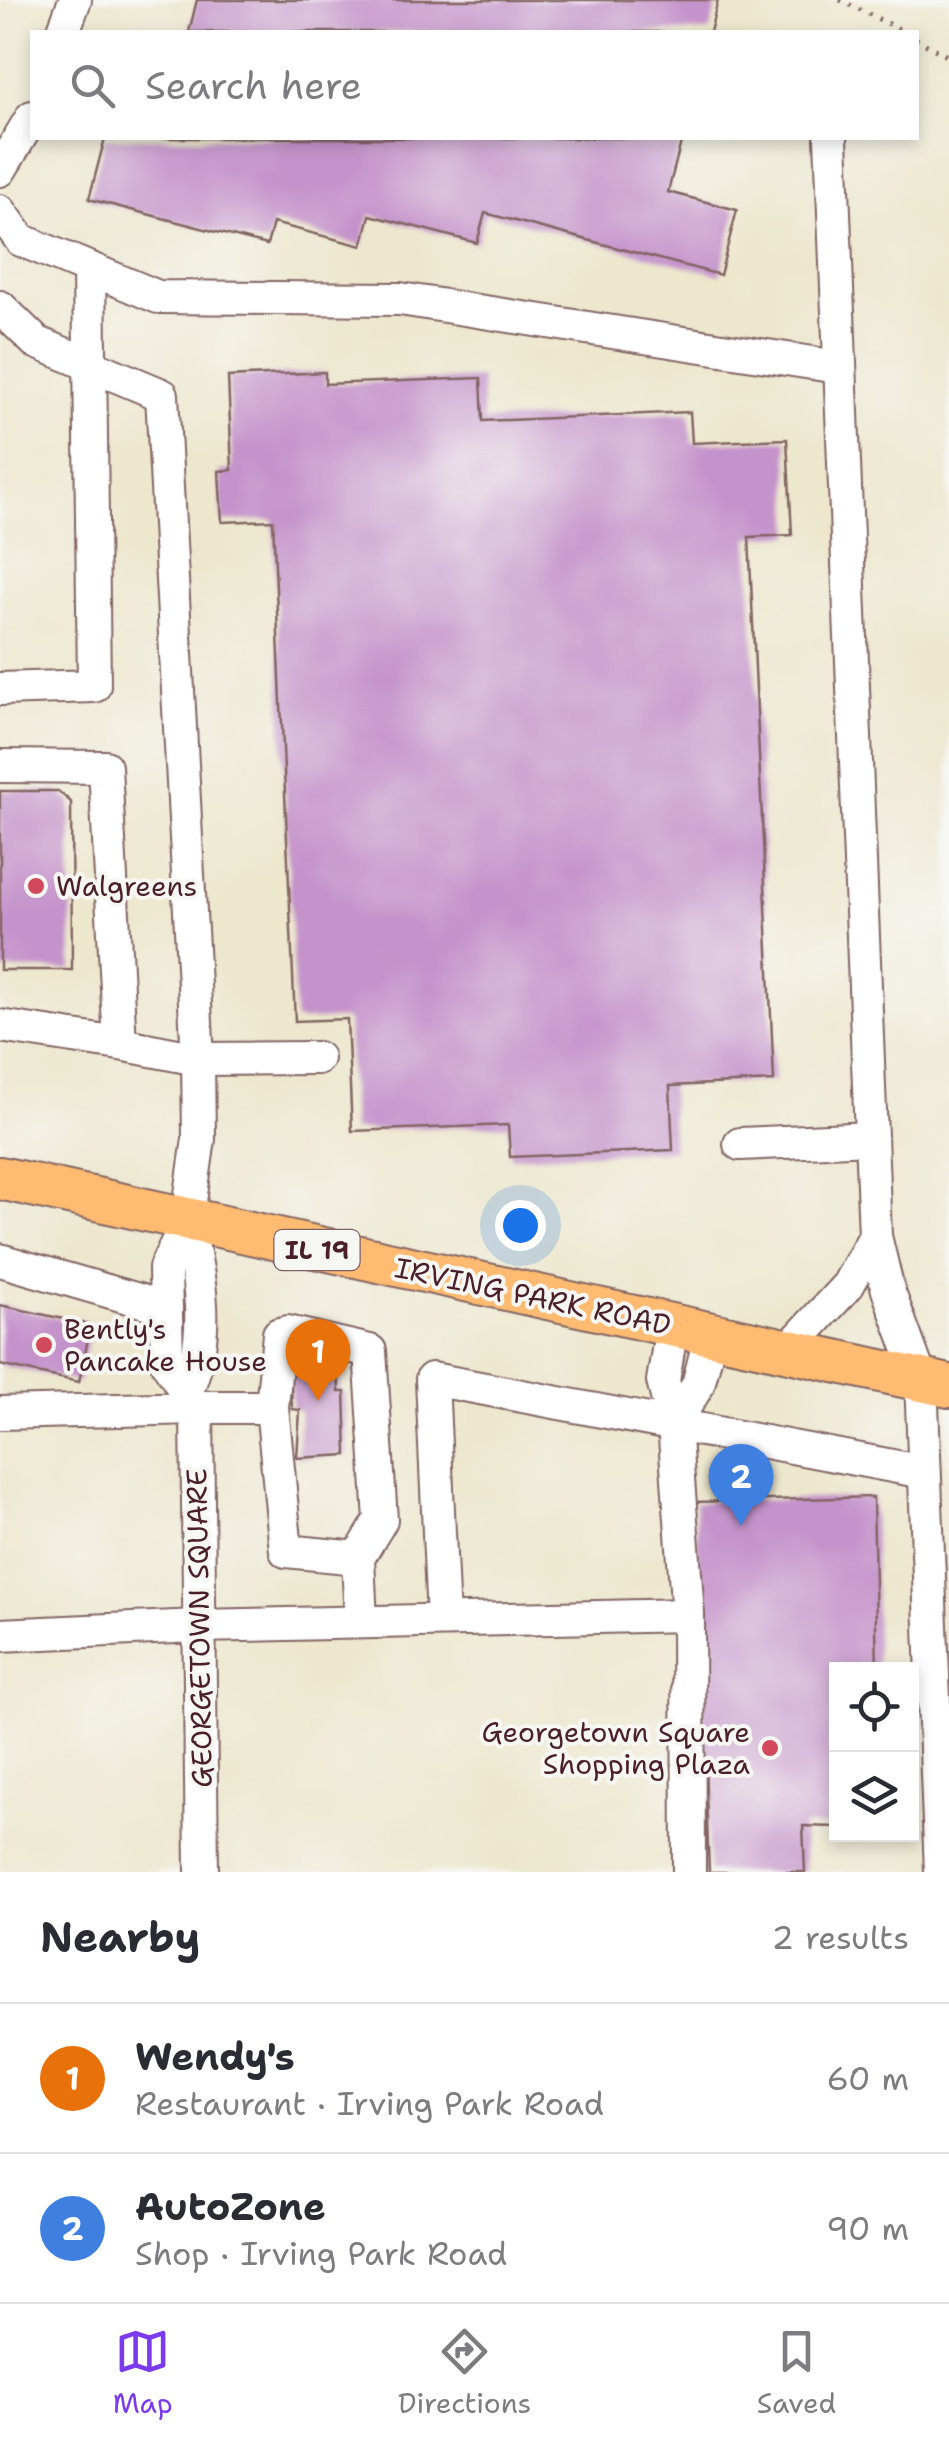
<!DOCTYPE html>
<meta charset="utf-8">
<style>
:root{--surface:#fff;--page:#f7f7f7;--text:#2b2b33;--muted:#7c7c81;--line:#e1e1e2;--accent:#7c3aed}
body{margin:0;font-family:"Shantell Sans",sans-serif;background:var(--page);color:var(--text)}
.controls{position:absolute;right:30px;bottom:30px;display:grid;overflow:hidden;border-radius:0px;box-shadow:0 5px 15px #0003}
.controls button{width:90px;height:90px;display:grid;place-items:center;padding:0;border:0;border-bottom:2px solid var(--line);background:var(--surface);color:var(--text);font:50px sans-serif}
.you{position:absolute;left:520px;top:1225px;width:35px;height:35px;margin:-25px;border:8px solid #fff;border-radius:50%;background:#1a73e8;box-shadow:0 0 0 15px #1a73e833}
.badge{display:grid;place-items:center;width:65px;height:65px;border-radius:50%;background:var(--accent);color:#fff;font-size:32px;font-weight:700}
.pin{position:absolute;translate:-50% -82px;filter:drop-shadow(0 2px 5px #0008)}
.pin::after{content:'';position:absolute;top:52px;width:35px;height:30px;background:inherit;clip-path:polygon(0 0,100% 0,50% 100%)}
.list{margin:0;padding:0;list-style:none}
h2{display:flex;justify-content:space-between;align-items:center;height:130px;margin:0;padding:0 40px;font-size:42px}
h2 small{font-size:32px;font-weight:400;color:var(--muted)}
.list li{display:grid;grid-template-columns:65px 1fr auto;gap:30px;align-items:center;box-sizing:border-box;height:150px;padding:0 40px;border-top:2px solid var(--line)}
.list b{display:block;font-size:38px;white-space:nowrap}
.list p{margin:0;font-size:32px;white-space:nowrap;color:var(--muted)}
.list em{font-size:32px;font-style:normal;color:var(--muted)}
.icon{flex:none;width:55px;height:55px;fill:none;stroke:currentColor;stroke-width:2;stroke-linecap:round;stroke-linejoin:round}
.map{position:relative;flex:none;width:949px;height:1872px;overflow:hidden}
.search{position:absolute;background:var(--surface);box-shadow:0 5px 15px #0003;left:30px;right:30px;top:30px;height:110px;display:flex;align-items:center;gap:25px;box-sizing:border-box;padding:0 35px;border-radius:0px;color:var(--muted);font-size:38px}
.sheet{height:430px;background:var(--surface)}
nav{display:flex;justify-content:space-around;align-items:center;box-sizing:border-box;height:140px;border-top:2px solid var(--line);background:var(--surface);font-size:28px;color:var(--muted)}
nav a{display:grid;justify-items:center;gap:5px}
nav .on{color:var(--accent)}
.map>svg:first-child{display:block}
.building{fill:#c593cb}
.lines{fill:none;stroke-linecap:round;stroke-linejoin:round}
.minor-casing{stroke:#836564;stroke-width:36}
.major-casing{stroke:#836564;stroke-width:46}
.path{stroke:#836564;stroke-width:5;stroke-dasharray:2.5 8;stroke-linecap:butt}
.minor{stroke:#fff;stroke-width:32}
.major{stroke:#febb71;stroke-width:42}
.poi-dot{fill:#d1495b;stroke:#f6f6f2;stroke-width:4}
.labels{text-anchor:middle;stroke-width:8;stroke-linejoin:round;paint-order:stroke}
.shield{fill:#f6f6f2;stroke:#7e6067;stroke-width:2.5}
.shield-label{font-size:25px;font-weight:bold;fill:#4a1f2b}
.poi-label{font-size:28px;fill:#4a1f2b;stroke:#f6f6f2;text-anchor:start}
.street-label{font-size:28px;fill:#4a1f2b;stroke:#f6f6f2}
</style>
<div class="map">
<svg width="949" height="1872" viewBox="0 0 949 1872">
<rect width="100%" height="100%" fill="#f6f6f2"/>
<filter id="ink" filterUnits="userSpaceOnUse"><feTurbulence type="fractalNoise" baseFrequency=".01" numOctaves="2"/><feDisplacementMap in="SourceGraphic" scale="20" xChannelSelector="R" yChannelSelector="G"/><feConvolveMatrix kernelMatrix="1 2 1 2 8 2 1 2 1" color-interpolation-filters="sRGB"/></filter>
<filter id="wash" filterUnits="userSpaceOnUse"><feTurbulence type="fractalNoise" baseFrequency=".0048" numOctaves="4" result="noise"/><feDisplacementMap in="SourceGraphic" scale="40" xChannelSelector="R" yChannelSelector="G"/><feGaussianBlur stdDeviation="2.25" result="paint"/><feColorMatrix in="noise" values="0 0 0 0 0 0 0 0 0 0 0 0 0 0 0 0 0 1.4 0 .05"/><feComposite in="paint" operator="in"/></filter>
<g filter="url(#wash)">
<rect width="100%" height="100%" fill="#ede7ce"/>
<g id="blocks">
<g class="building">
<path d="M197 0H718L710 32H189Z"/>
<path d="M105 138H682L668 192 737 210 720 275 485 213 477 243 370 215 362 246 273 223 267 245 89 199Z"/>
<path d="M325 372V384L481 378 483 421 690 412 692 443 787 439 792 535 749 537 774 1081 670 1086 673 1150 510 1157 508 1125 352 1131 347 1019 295 1021 273 520 222 522 219 471 232 470 228 377Z"/>
<path d="M0 791H58L71 802 72 970H0Z"/>
<path d="M0 1305 91 1325 79 1382 0 1365Z"/>
<path d="M338 1360 339 1392H345L347 1455 297 1458 300 1410 292 1409 290 1361Z"/>
<path d="M873 1497 877 1670H836V1827L803 1826 805 1872H709L695 1502Z"/>
</g>
</g>
</g>
<g filter="url(#ink)">
<use href="#blocks" fill-opacity="0" stroke="#836564" stroke-width="2.5"/>
<g class="lines">
<defs>
<g id="minor">
<path d="M63 32 75 0"/>
<path d="M831 138 875 1236 888 1290 921 1380 941 1872"/>
<path d="M0 170 32 117"/>
<path d="M0 211 21 240 158 297 400 299 838 367"/>
<path d="M0 307 36 342 162 395 198 1059 317 1058"/>
<path d="M0 689 94 686 89 268"/>
<path d="M0 766 105 767 120 1044 198 1059 199 1139 187 1222 165 1268 167 1363 186 1392 187 1407 197 1408 202 1872"/>
<path d="M0 1026 120 1044"/>
<path d="M740 1144 871 1138"/>
<path d="M0 1260 166 1308"/>
<path d="M672 1326 663 1381 674 1424 688 1615 689 1872"/>
<path d="M787 1351 848 1285 875 1236"/>
<path d="M186 1392C211 1337 201 1279 187 1222"/>
<path d="M187 1407H272"/>
<path d="M0 1413 197 1408"/>
<path d="M674 1424 698 1385 711 1334"/>
<path d="M358 1558 286 1551 272 1407 279 1334 288 1332 370 1351 381 1520 358 1558 361 1622"/>
<path d="M443 1620 432 1379 924 1472"/>
<path d="M0 1635 198 1626 688 1615"/>
</g>
<path id="major" d="M0 1178 949 1386"/>
</defs>
<use href="#minor" class="minor-casing"/>
<use href="#major" class="major-casing"/>
<g class="path">
<path d="M840 0 905 32"/>
<path d="M916 39 949 57"/>
</g>
<use href="#minor" class="minor"/>
<use href="#major" class="major"/>
</g>
</g>
<g class="poi-dot">
<circle cx="36" cy="886" r="10"/>
<circle cx="44" cy="1345" r="10"/>
<circle cx="770" cy="1748" r="10"/>
</g>
<g class="labels">
<rect class="shield" x="274.5" y="1230" width="85" height="40" rx="8"/>
<g class="shield-label">
<text x="317" y="1259">IL 19</text>
</g>
<g class="poi-label">
<text x="56" y="896">Walgreens</text>
<text x="64" y="1339">Bently's<tspan x="64" dy="32">Pancake House</tspan></text>
<text x="750" y="1742" text-anchor="end">Georgetown Square<tspan x="750" dy="32">Shopping Plaza</tspan></text>
</g>
<g class="street-label">
<text transform="translate(533 1296) rotate(12)" y="10">IRVING PARK ROAD</text>
<text transform="translate(199 1628) rotate(-91)" y="10">GEORGETOWN SQUARE</text>
</g>
</g>
</svg>
<div class="controls">
<button><svg class="icon" aria-label="locate" viewBox="0 0 24 24"><circle cx="12" cy="12" r="6"/><path d="M12 2v4M12 18v4M2 12h4M18 12h4"/></svg></button>
<button><svg class="icon" aria-label="layers" viewBox="0 0 24 24"><path d="M12 4l9 5-9 5-9-5zM3 14l9 5 9-5"/></svg></button>
</div>
<div class="you"></div>
<div class="pin badge" style="left:318px;top:1401px;background:#e8710a">1</div>
<div class="pin badge" style="left:741px;top:1526px;background:#3f7fe0">2</div>
<div class="search"><svg class="icon" aria-label="search" viewBox="0 0 24 24"><circle cx="10" cy="10" r="6"/><path d="M15 15l6 6"/></svg>Search here</div>
</div>
<section class="sheet">
<h2>Nearby<small>2 results</small></h2>
<ul class="list">
<li><span class="badge" style="background:#e8710a">1</span><div><b>Wendy's</b><p>Restaurant · Irving Park Road</p></div><em>60 m</em></li>
<li><span class="badge" style="background:#3f7fe0">2</span><div><b>AutoZone</b><p>Shop · Irving Park Road</p></div><em>90 m</em></li>
</ul>
</section>
<nav>
<a class="on"><svg class="icon" aria-label="map" viewBox="0 0 24 24"><path d="M3 6l6-2 6 2 6-2v14l-6 2-6-2-6 2zM9 4v14M15 6v14"/></svg>Map</a>
<a><svg class="icon" aria-label="directions" viewBox="0 0 24 24"><path d="M12 3l9 9-9 9-9-9zM9 14v-3h6M13 9l2 2-2 2"/></svg>Directions</a>
<a><svg class="icon" aria-label="saved" viewBox="0 0 24 24"><path d="M7 4h10v16l-5-4-5 4z"/></svg>Saved</a>
</nav>
